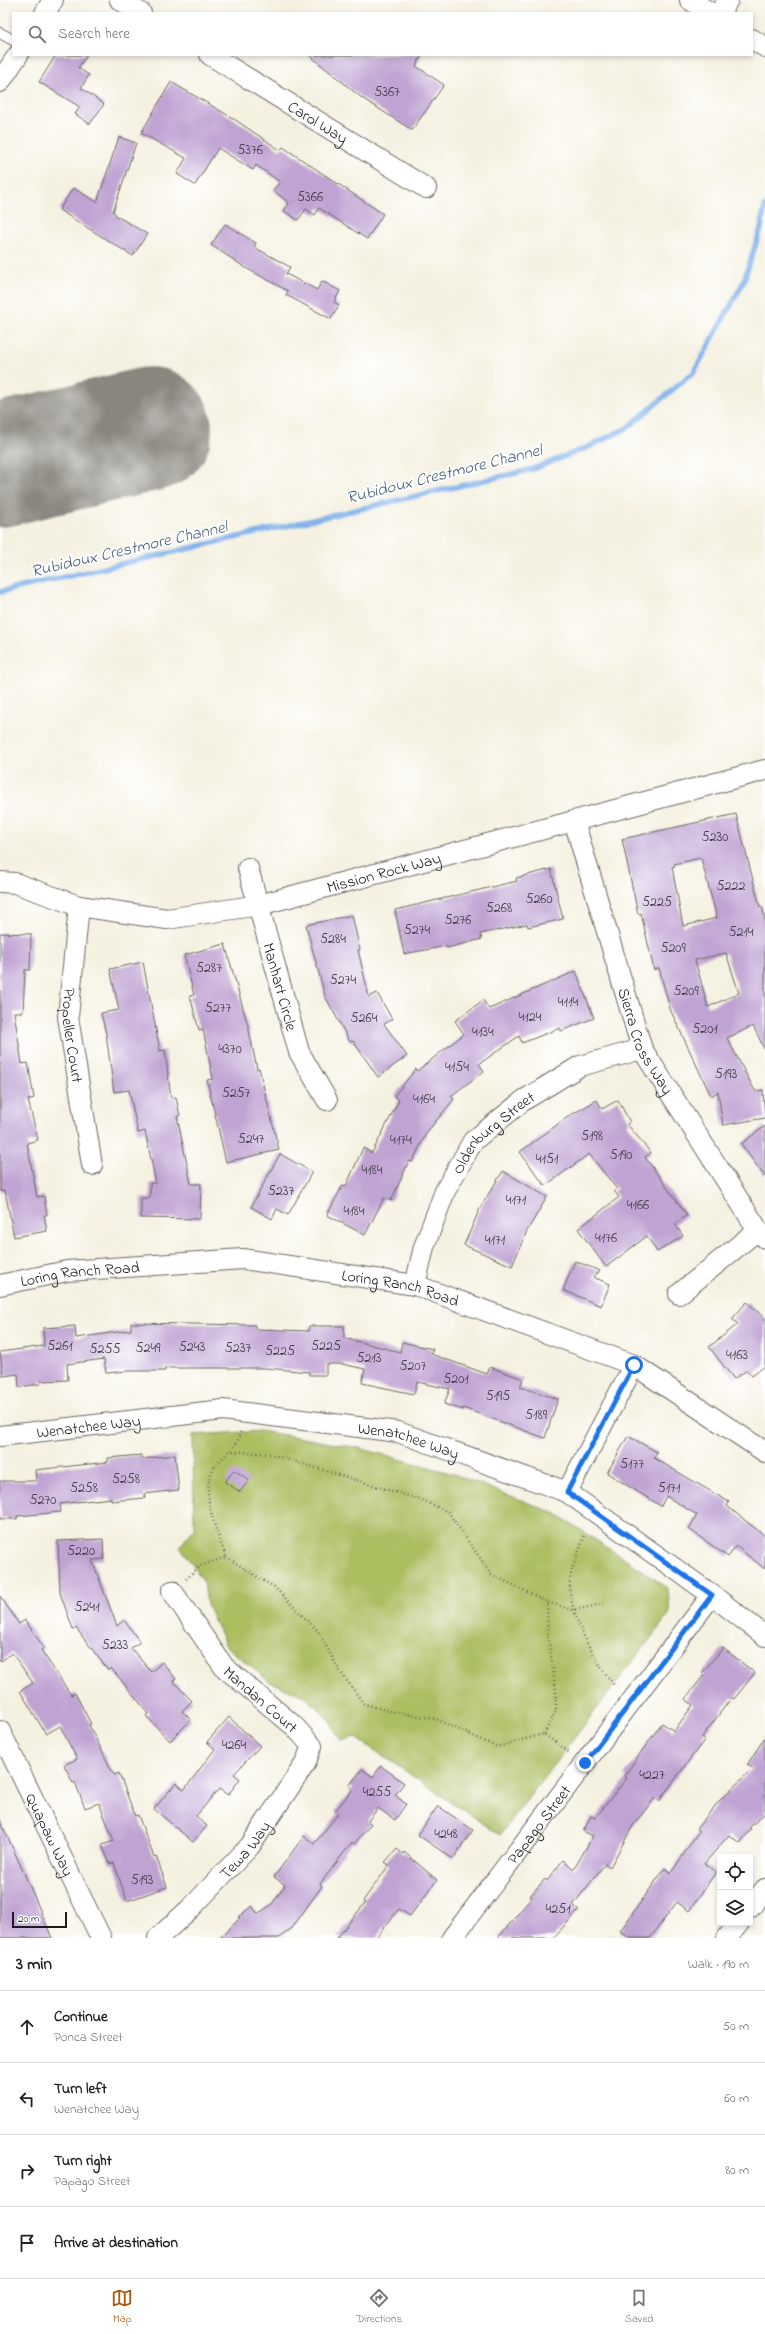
<!DOCTYPE html>
<meta charset="utf-8">
<style>
:root{--surface:#fff;--page:#f6f6f6;--text:#222;--muted:#767676;--line:#e0e0e0;--accent:#b45309}
body{margin:0;font-family:"Indie Flower",sans-serif;background:var(--page);color:var(--text)}
.controls{position:absolute;right:12px;bottom:12px;display:grid;overflow:hidden;border-radius:0px;box-shadow:0 2px 6px #0003}
.controls button{width:36px;height:36px;display:grid;place-items:center;padding:0;border:0;border-bottom:1px solid var(--line);background:var(--surface);color:var(--text);font:20px sans-serif}
.scale{position:absolute;left:12px;bottom:10px;width:55px;box-sizing:border-box;padding-left:4px;border:2px solid #1c1c1c;border-top:0;font-size:11px;line-height:14px;white-space:nowrap;color:#1c1c1c;-webkit-text-stroke:3px #fff;paint-order:stroke}
.stop{position:absolute;width:12px;height:12px;margin:-9px;border:3px solid #1a73e8;border-radius:50%;background:#fff}
.stop.end{background:#1a73e8;border-color:#fff;box-shadow:0 1px 4px #0008}
.list{margin:0;padding:0;list-style:none}
h2{display:flex;justify-content:space-between;align-items:center;height:52px;margin:0;padding:0 16px;font-size:17px}
h2 small{font-size:13px;font-weight:400;color:var(--muted)}
.list li{display:grid;grid-template-columns:26px 1fr auto;gap:12px;align-items:center;box-sizing:border-box;height:72px;padding:0 16px;border-top:1px solid var(--line)}
.list b{display:block;font-size:15px;white-space:nowrap}
.list p{margin:0;font-size:13px;white-space:nowrap;color:var(--muted)}
.list em{font-size:13px;font-style:normal;color:var(--muted)}
.icon{flex:none;width:22px;height:22px;fill:none;stroke:currentColor;stroke-width:2;stroke-linecap:round;stroke-linejoin:round}
.map{position:relative;flex:none;width:765px;height:1938px;overflow:hidden}
.search{position:absolute;background:var(--surface);box-shadow:0 2px 6px #0003;left:12px;right:12px;top:12px;height:44px;display:flex;align-items:center;gap:10px;box-sizing:border-box;padding:0 14px;border-radius:0px;color:var(--muted);font-size:15px}
.sheet{height:340px;background:var(--surface)}
nav{display:flex;justify-content:space-around;align-items:center;box-sizing:border-box;height:56px;border-top:1px solid var(--line);background:var(--surface);font-size:11px;color:var(--muted)}
nav a{display:grid;justify-items:center;gap:2px}
nav .on{color:var(--accent)}
.map>svg:first-child{display:block}
.green{fill:#abbe61;stroke:#646d3e}
.lines{fill:none;stroke-linecap:round;stroke-linejoin:round}
.stream{stroke:#7eb0ea;stroke-width:5.5}
.runway{stroke:#88867e;stroke-width:124}
.building{fill:#bfa3d3;fill-rule:evenodd}
.lane-casing{stroke:#686761;stroke-width:12}
.street-casing{stroke:#686761;stroke-width:22}
.path{stroke:#686761;stroke-width:2.5;stroke-dasharray:1 3;stroke-linecap:butt}
.lane{stroke:#fff;stroke-width:10}
.street{stroke:#fff;stroke-width:20}
.route{stroke:#1a73e8;stroke-width:5}
.labels{text-anchor:middle;stroke-width:4;stroke-linejoin:round;paint-order:stroke}
.number-label{font-size:14px;fill:#453e4a}
.street-label{font-size:16px;fill:#1c1c1c;stroke:#fff}
.water-label{font-size:17px;font-style:italic;fill:#485f79;stroke:#fff}
</style>
<div class="map">
<svg width="765" height="1938" viewBox="0 0 765 1938">
<rect width="100%" height="100%" fill="#fff"/>
<filter id="ink" filterUnits="userSpaceOnUse"><feTurbulence type="fractalNoise" baseFrequency=".025" numOctaves="2"/><feDisplacementMap in="SourceGraphic" scale="8" xChannelSelector="R" yChannelSelector="G"/><feConvolveMatrix kernelMatrix="1 2 1 2 8 2 1 2 1" color-interpolation-filters="sRGB"/></filter>
<filter id="wash" filterUnits="userSpaceOnUse"><feTurbulence type="fractalNoise" baseFrequency=".012" numOctaves="4" result="noise"/><feDisplacementMap in="SourceGraphic" scale="16" xChannelSelector="R" yChannelSelector="G"/><feGaussianBlur stdDeviation="0.9" result="paint"/><feColorMatrix in="noise" values="0 0 0 0 0 0 0 0 0 0 0 0 0 0 0 0 0 1.4 0 .05"/><feComposite in="paint" operator="in"/></filter>
<g filter="url(#wash)">
<rect width="100%" height="100%" fill="#f5f1e1"/>
<path class="green" d="M262 1431 359 1448 454 1474 557 1514 668 1588 670 1613 500 1835 355 1737 341 1741 330 1721 305 1696 270 1682 226 1646 207 1605 204 1582 180 1546 194 1529 193 1435Z"/>
<g class="lines">
<path class="stream" d="M0 592 533 469 586 448 627 428 694 372 743 283 761 228 765 206"/>
<path class="runway" d="M0 465 150 429"/>
</g>
<g id="blocks">
<g class="building">
<path d="M56 55H87L78 68 89 75 81 88 104 104 90 124 75 114 80 107 39 82Z"/>
<path d="M309 55H422L416 66 444 85 412 130 362 98Z"/>
<path d="M171 82 231 117 280 150 283 147 383 214 367 239 319 208 315 215 306 209 298 220 284 211 289 203 273 190 280 182 256 165 253 170 218 148 195 185 177 174 186 158 141 133Z"/>
<path d="M119 137 136 143 113 212 116 214 115 215 147 234 133 256 59 210 73 188 97 202Z"/>
<path d="M225 224 256 243 254 247 290 267 286 274 317 290 322 281 340 291 334 302 339 305 331 319 286 295 288 291 246 268 211 245Z"/>
<path d="M736 814 760 907 762 906 765 919V1050L753 1026 727 1038 755 1091 763 1090 765 1118 723 1125 718 1092 711 1096 670 1009 659 968 654 970 641 913 638 914 622 839ZM701 858 717 918 683 926 672 867 675 866 674 864ZM726 953 739 993 708 1007 695 960Z"/>
<path d="M551 869 563 919 528 927 527 924 480 934 482 939 447 948 446 946 404 954 395 910 517 881 516 878Z"/>
<path d="M352 915 360 950H358L369 997 377 993 392 1019 384 1024 407 1056 378 1077 353 1041 350 1042 325 996 306 925Z"/>
<path d="M0 933 31 934 30 970H25L23 1012H14L22 1064 28 1063 34 1098 28 1100 38 1140 27 1143 37 1197 44 1196 47 1215H44L47 1231 14 1237 5 1191H0Z"/>
<path d="M225 944 248 1026 257 1069 259 1068 279 1150 226 1162 207 1080 213 1079 203 1029 199 1030 190 996 194 995 184 955Z"/>
<path d="M143 962 160 1051 165 1050 171 1098 176 1097 180 1116H177L191 1184H201L200 1219 141 1218V1198H150V1183H156L145 1131 138 1133 129 1090 114 1092 106 1034 101 1013 119 1010 110 969Z"/>
<path d="M576 971 594 1018 561 1031 560 1028 522 1043 519 1036 479 1064 484 1071 451 1096 454 1099 427 1132 412 1162 409 1161 391 1201 384 1198 365 1235 327 1215 343 1185 346 1186 363 1148 372 1153 399 1100 394 1096 416 1069 417 1071 464 1034 455 1021 483 1000 489 1009Z"/>
<path d="M597 1100 602 1109 618 1100 630 1122 627 1124 651 1153 645 1157 687 1215 675 1224 683 1236 657 1252 647 1236 606 1267 578 1229 619 1197 614 1191 617 1189 589 1154 545 1186 520 1152 569 1116Z"/>
<path d="M765 1126V1177L741 1144Z"/>
<path d="M280 1154 312 1172 288 1215 277 1209 272 1219 251 1207Z"/>
<path d="M503 1171 547 1197 527 1231 512 1266 464 1245 481 1206Z"/>
<path d="M575 1261 600 1271 593 1277 610 1284 601 1306 563 1290Z"/>
<path d="M747 1302 765 1318V1366L752 1376 747 1370 734 1379 709 1347 738 1324 732 1319Z"/>
<path d="M131 1323 255 1325V1329L309 1331V1326H344V1338L400 1352 402 1342 433 1349 431 1354 487 1374 490 1367 523 1379 520 1387 558 1399 545 1438 463 1408V1410L444 1404 450 1389 417 1382 414 1394 376 1386 362 1383 365 1369 342 1364H326V1375H309V1372L265 1368H165V1371H128L106 1373 104 1359 67 1364 68 1380 40 1381V1384L19 1387 18 1374 3 1376 0 1352 44 1346 43 1328 75 1326 76 1338 131 1330Z"/>
<path d="M628 1436 657 1452 654 1458 729 1502 727 1506 765 1536V1569L736 1546 728 1557 689 1529 697 1515 666 1496 661 1506 607 1473Z"/>
<path d="M141 1455 142 1459 175 1455 179 1490 144 1494 145 1498 111 1501V1498L60 1504 61 1512 17 1516V1519H0V1481H36L35 1470 108 1462V1458Z"/>
<path d="M234 1470 249 1480 240 1492 225 1482Z"/>
<path d="M103 1539 104 1559 92 1560 117 1626 124 1620 140 1642 131 1648 151 1672 162 1662 176 1679 173 1681 192 1701 182 1711 191 1720 170 1741 146 1716 149 1714 111 1668 108 1670 76 1628 73 1629 60 1593 58 1541Z"/>
<path d="M0 1596 19 1624 25 1620 44 1648 41 1650 71 1695 75 1693 91 1724 89 1725 114 1775 119 1773 135 1816 138 1815 154 1857 156 1856 167 1887 127 1901 114 1863 110 1864 102 1845 114 1841 99 1803 85 1808 75 1782 73 1783 64 1765 77 1759 60 1726 46 1734 20 1691 33 1683 12 1653 0 1662Z"/>
<path d="M723 1648 755 1673 734 1699 732 1697 702 1737 705 1739 659 1801 655 1798 634 1824 610 1867 605 1864 573 1905 579 1910 553 1938H498L532 1897 530 1896 545 1879 547 1881 563 1860 574 1869 593 1836 583 1831 591 1816 595 1818 627 1778 624 1776 662 1723 674 1731 693 1705 685 1699 704 1675 702 1673Z"/>
<path d="M229 1717 260 1746 234 1774 240 1779 228 1795 219 1789 196 1816 207 1826 193 1842 154 1809 176 1783 184 1790 215 1749 207 1742Z"/>
<path d="M765 1737V1813L749 1828 751 1829 740 1843 729 1835 704 1864 716 1872 689 1911 677 1902 650 1938H629L620 1931 665 1868 671 1873 699 1831 696 1829 720 1800 753 1768 747 1765Z"/>
<path d="M381 1766 404 1783 395 1795 406 1804 395 1820 378 1808 368 1821 371 1824 354 1844 352 1842 320 1884 322 1886 292 1928 279 1938H220L240 1918 238 1917 252 1906 258 1914 272 1904 285 1885 274 1877 304 1836 314 1844 338 1814 335 1811 353 1789 349 1786 362 1769 373 1777Z"/>
<path d="M438 1806 473 1830 453 1859 418 1835Z"/>
<path d="M0 1820 28 1882 52 1938H0Z"/>
<path d="M397 1849 403 1854 404 1852 437 1880 410 1916 399 1909 376 1938H337L365 1903 363 1901 389 1865 385 1862Z"/>
</g>
</g>
</g>
<g filter="url(#ink)">
<use href="#blocks" fill-opacity="0" stroke="#686761" stroke-width="1"/>
<g class="lines">
<defs>
<path id="lane" d="M0 33 13 40"/>
<g id="street">
<path d="M120 0 141 13"/>
<path d="M690 0 711 13"/>
<path d="M45 13 53 0"/>
<path d="M720 13 728 0"/>
<path d="M752 39 765 47"/>
<path id="s1" d="M210 55 426 188"/>
<path d="M0 82 18 55"/>
<path id="s2" d="M574 821 642 1049 758 1230 765 1238"/>
<path id="s3" d="M248 868 299 1052 327 1100"/>
<path id="s4" d="M0 882 15 883 79 906 167 919 259 905 765 770"/>
<path id="s5" d="M79 906 68 1017 92 1165"/>
<path id="s6" d="M0 1285 67 1271 243 1259 415 1285 634 1365 765 1452"/>
<path id="s7" d="M415 1285 424 1247 445 1191 473 1141 524 1100 580 1066 642 1049"/>
<path d="M679 1294 758 1230"/>
<path id="s8" d="M0 1436 223 1410 398 1432 567 1492 712 1595 765 1636"/>
<path d="M567 1492 634 1365"/>
<path id="s9" d="M0 1731 101 1938"/>
<path d="M750 1908 765 1889"/>
<path id="s10" d="M158 1938 192 1907 250 1846 305 1764 312 1746 294 1726 224 1667 172 1591"/>
<path id="s11" d="M452 1938 712 1595"/>
<path d="M727 1938 739 1923"/>
</g>
</defs>
<use href="#lane" class="lane-casing"/>
<use href="#street" class="street-casing"/>
<g class="path">
<path d="M229 1451 270 1454 425 1501 448 1512 491 1574 547 1602 573 1610 604 1604"/>
<path d="M584 1536C580 1549 574 1561 571 1574 563 1606 595 1662 615 1686"/>
<path d="M226 1557 274 1587 318 1631 339 1670 364 1704 389 1711 436 1719 497 1747 544 1734 570 1753"/>
<path d="M186 1579 200 1566 226 1557C217 1532 197 1488 216 1465 226 1453 239 1446 241 1430"/>
<path d="M544 1734 556 1711V1692L548 1634 547 1602"/>
</g>
<use href="#lane" class="lane"/>
<use href="#street" class="street"/>
</g>
</g>
<g class="lines" filter="url(#ink)">
<path class="route" d="M585 1763 712 1595 567 1492 634 1365"/>
</g>
<g class="labels">
<g class="number-label">
<text x="387" y="96">5367</text>
<text x="250" y="154">5376</text>
<text x="310" y="201">5366</text>
<text x="715" y="841">5230</text>
<text x="731" y="890">5222</text>
<text x="539" y="903">5260</text>
<text x="657" y="906">5225</text>
<text x="499" y="912">5268</text>
<text x="458" y="924">5276</text>
<text x="417" y="934">5274</text>
<text x="741" y="936">5214</text>
<text x="333" y="943">5284</text>
<text x="673" y="952">5209</text>
<text x="209" y="972">5287</text>
<text x="343" y="984">5274</text>
<text x="686" y="995">5209</text>
<text x="568" y="1006">4114</text>
<text x="218" y="1012">5277</text>
<text x="530" y="1021">4124</text>
<text x="364" y="1022">5264</text>
<text x="705" y="1033">5201</text>
<text x="483" y="1036">4134</text>
<text x="230" y="1053">4370</text>
<text x="457" y="1071">4154</text>
<text x="726" y="1078">5193</text>
<text x="236" y="1097">5257</text>
<text x="424" y="1103">4164</text>
<text x="592" y="1140">5198</text>
<text x="251" y="1143">5247</text>
<text x="401" y="1144">4174</text>
<text x="621" y="1159">5190</text>
<text x="547" y="1163">4151</text>
<text x="372" y="1174">4184</text>
<text x="281" y="1195">5237</text>
<text x="516" y="1204">4171</text>
<text x="638" y="1209">4166</text>
<text x="354" y="1215">4184</text>
<text x="606" y="1242">4176</text>
<text x="495" y="1244">4171</text>
<text x="60" y="1350">5261</text>
<text x="326" y="1350">5225</text>
<text x="192" y="1351">5243</text>
<text x="148" y="1352">5249</text>
<text x="238" y="1352">5237</text>
<text x="105" y="1353">5255</text>
<text x="280" y="1355">5225</text>
<text x="737" y="1359">4163</text>
<text x="369" y="1362">5213</text>
<text x="413" y="1370">5207</text>
<text x="456" y="1383">5201</text>
<text x="498" y="1400">5195</text>
<text x="536" y="1419">5189</text>
<text x="632" y="1468">5177</text>
<text x="126" y="1483">5258</text>
<text x="84" y="1492">5258</text>
<text x="669" y="1492">5171</text>
<text x="43" y="1504">5270</text>
<text x="81" y="1555">5220</text>
<text x="87" y="1611">5241</text>
<text x="115" y="1649">5233</text>
<text x="234" y="1749">4264</text>
<text x="652" y="1779">4227</text>
<text x="377" y="1796">4255</text>
<text x="446" y="1838">4248</text>
<text x="142" y="1884">5193</text>
<text x="558" y="1913">4251</text>
</g>
<g class="street-label">
<text dy="6" stroke="none"><textPath href="#s1" startOffset="127">Carol Way</textPath></text>
<text dy="6" stroke="none"><textPath href="#s4" startOffset="394">Mission Rock Way</textPath></text>
<text dy="6" stroke="none"><textPath href="#s3" startOffset="123">Manhart Circle</textPath></text>
<text dy="6" stroke="none"><textPath href="#s5" startOffset="130">Propeller Court</textPath></text>
<text dy="6" stroke="none"><textPath href="#s2" startOffset="232">Sierra Cross Way</textPath></text>
<text dy="6" stroke="none"><textPath href="#s7" startOffset="176">Oldenburg Street</textPath></text>
<text dy="6" stroke="none"><textPath href="#s6" startOffset="81">Loring Ranch Road</textPath></text>
<text dy="6" stroke="none"><textPath href="#s6" startOffset="405">Loring Ranch Road</textPath></text>
<text dy="6" stroke="none"><textPath href="#s8" startOffset="89">Wenatchee Way</textPath></text>
<text dy="6" stroke="none"><textPath href="#s8" startOffset="413">Wenatchee Way</textPath></text>
<text transform="translate(261 1699) rotate(41)" y="6">Mandan Court</text>
<text dy="6" stroke="none"><textPath href="#s11" startOffset="143">Papago Street</textPath></text>
<text dy="6" stroke="none"><textPath href="#s9" startOffset="115">Quapaw Way</textPath></text>
<text dy="6" stroke="none"><textPath href="#s10" startOffset="124">Tewa Way</textPath></text>
</g>
<g class="water-label">
<text transform="translate(444 473) rotate(-14)" y="6">Rubidoux Crestmore Channel</text>
<text transform="translate(129 548) rotate(-13)" y="6">Rubidoux Crestmore Channel</text>
</g>
</g>
</svg>
<div class="controls">
<button><svg class="icon" aria-label="locate" viewBox="0 0 24 24"><circle cx="12" cy="12" r="6"/><path d="M12 2v4M12 18v4M2 12h4M18 12h4"/></svg></button>
<button><svg class="icon" aria-label="layers" viewBox="0 0 24 24"><path d="M12 4l9 5-9 5-9-5zM3 14l9 5 9-5"/></svg></button>
</div>
<div class="scale">20 m</div>
<div class="stop" style="left:634px;top:1365px"></div>
<div class="stop end" style="left:585px;top:1763px"></div>
<div class="search"><svg class="icon" aria-label="search" viewBox="0 0 24 24"><circle cx="10" cy="10" r="6"/><path d="M15 15l6 6"/></svg>Search here</div>
</div>
<section class="sheet">
<h2>3 min<small>Walk · 190 m</small></h2>
<ul class="list">
<li><svg class="icon" aria-label="ahead" viewBox="0 0 24 24"><path d="M12 20V5M6 11l6-6 6 6"/></svg><div><b>Continue</b><p>Ponca Street</p></div><em>50 m</em></li>
<li><svg class="icon" aria-label="left" viewBox="0 0 24 24"><path d="M17 20v-9H6M10 6l-5 5 5 5"/></svg><div><b>Turn left</b><p>Wenatchee Way</p></div><em>60 m</em></li>
<li><svg class="icon" aria-label="right" viewBox="0 0 24 24"><path d="M7 20v-9h11M14 6l5 5-5 5"/></svg><div><b>Turn right</b><p>Papago Street</p></div><em>80 m</em></li>
<li><svg class="icon" aria-label="arrive" viewBox="0 0 24 24"><path d="M6 21V4h12l-3 4 3 4H6"/></svg><div><b>Arrive at destination</b></div></li>
</ul>
</section>
<nav>
<a class="on"><svg class="icon" aria-label="map" viewBox="0 0 24 24"><path d="M3 6l6-2 6 2 6-2v14l-6 2-6-2-6 2zM9 4v14M15 6v14"/></svg>Map</a>
<a><svg class="icon" aria-label="directions" viewBox="0 0 24 24"><path d="M12 3l9 9-9 9-9-9zM9 14v-3h6M13 9l2 2-2 2"/></svg>Directions</a>
<a><svg class="icon" aria-label="saved" viewBox="0 0 24 24"><path d="M7 4h10v16l-5-4-5 4z"/></svg>Saved</a>
</nav>
